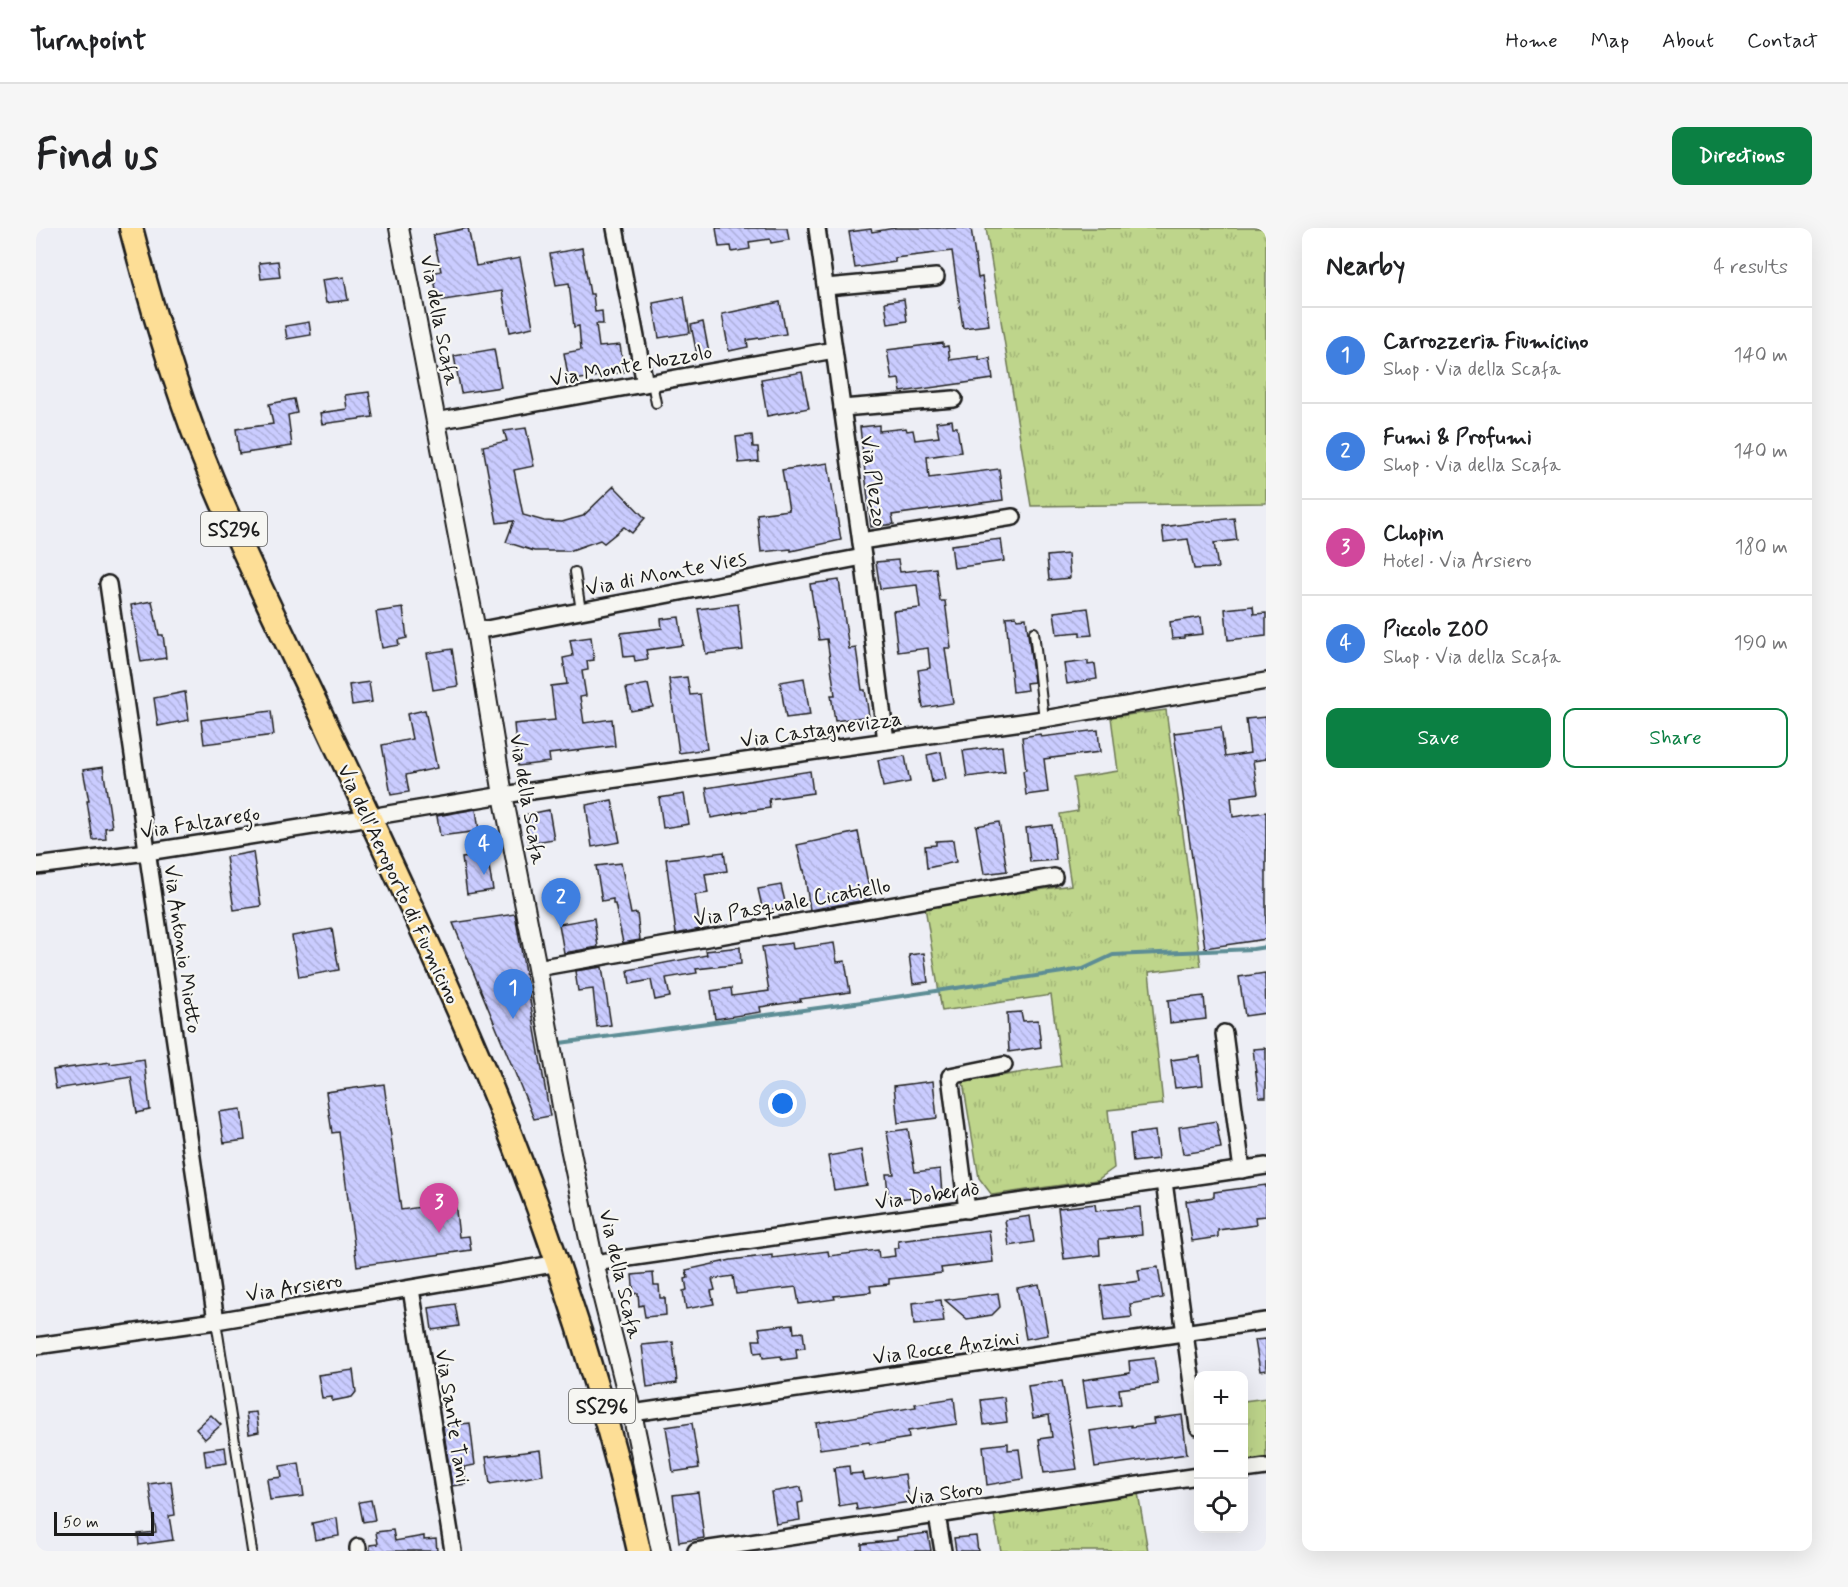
<!DOCTYPE html>
<meta charset="utf-8">
<style>
:root{--surface:#fff;--page:#f6f6f6;--text:#202124;--muted:#757577;--line:#e0e0e0;--accent:#0b8043}
body{margin:0;font-family:Mynerve,sans-serif;background:var(--page);color:var(--text)}
.controls{position:absolute;right:18px;bottom:18px;display:grid;overflow:hidden;border-radius:12px;box-shadow:0 6px 24px #0002}
.controls button{width:54px;height:54px;display:grid;place-items:center;padding:0;border:0;border-bottom:2px solid var(--line);background:var(--surface);color:var(--text);font:30px sans-serif}
.scale{position:absolute;left:18px;bottom:15px;width:100px;box-sizing:border-box;padding-left:6px;border:3px solid #1c1c1c;border-top:0;font-size:16px;line-height:21px;white-space:nowrap;color:#1c1c1c;-webkit-text-stroke:4px #f6f6f2;paint-order:stroke}
.you{position:absolute;left:747px;top:876px;width:21px;height:21px;margin:-15px;border:4px solid #fff;border-radius:50%;background:#1a73e8;box-shadow:0 0 0 9px #1a73e833}
.badge{display:grid;place-items:center;width:39px;height:39px;border-radius:50%;background:var(--accent);color:#fff;font-size:20px;font-weight:700}
.pin{position:absolute;translate:-50% -50px;filter:drop-shadow(0 2px 3px #0008)}
.pin::after{content:'';position:absolute;top:32px;width:21px;height:18px;background:inherit;clip-path:polygon(0 0,100% 0,50% 100%)}
.list{margin:0;padding:0;list-style:none}
h2{display:flex;justify-content:space-between;align-items:center;height:78px;margin:0;padding:0 24px;font-size:26px}
h2 small{font-size:20px;font-weight:400;color:var(--muted)}
.list li{display:grid;grid-template-columns:39px 1fr auto;gap:18px;align-items:center;box-sizing:border-box;height:96px;padding:0 24px;border-top:2px solid var(--line)}
.list b{display:block;font-size:22px;white-space:nowrap}
.list p{margin:0;font-size:20px;white-space:nowrap;color:var(--muted)}
.list em{font-size:20px;font-style:normal;color:var(--muted)}
.actions{display:flex;gap:12px;padding:18px 24px}
.actions a{flex:1;padding:14px 0;border:2px solid var(--accent);border-radius:12px;text-align:center;font-size:21px;color:var(--accent)}
.actions .main{background:var(--accent);color:#fff}
.icon{flex:none;width:33px;height:33px;fill:none;stroke:currentColor;stroke-width:2;stroke-linecap:round;stroke-linejoin:round}
.map{position:relative;flex:none;width:1230px;height:1323px;overflow:hidden;border-radius:12px}
header{display:flex;align-items:center;gap:36px;box-sizing:border-box;height:84px;padding:0 30px;background:var(--surface);border-bottom:2px solid var(--line)}
header strong{font-size:28px}
nav{display:flex;gap:33px;margin-inline-start:auto;font-size:21px}
.intro{display:flex;align-items:center;justify-content:space-between;box-sizing:border-box;height:144px;padding:0 36px}
h1{margin:0;font-size:42px}
.button{padding:15px 27px;border-radius:12px;background:var(--accent);color:#fff;font-size:21px;font-weight:700}
main{display:flex;gap:36px;padding:0 36px}
aside{flex:1;background:var(--surface);border-radius:12px;box-shadow:0 6px 24px #0002}
.map>svg:first-child{display:block}
.grass{fill:url(#grass-tufts);stroke:#6d7854;stroke-width:1.5}
.lines{fill:none;stroke-linecap:round;stroke-linejoin:round}
.stream{stroke:#5d8d95;stroke-width:4}
.building{fill:url(#building-back-hatch);stroke:#1c1c1c;stroke-width:1.5}
.service-casing{stroke:#1c1c1c;stroke-width:12}
.minor-casing{stroke:#1c1c1c;stroke-width:20}
.tertiary-casing{stroke:#1c1c1c;stroke-width:22}
.primary-casing{stroke:#1c1c1c;stroke-width:27}
.service{stroke:#f6f6f2;stroke-width:8}
.minor{stroke:#f6f6f2;stroke-width:15}
.tertiary{stroke:#f6f6f2;stroke-width:18}
.primary{stroke:#fdde96;stroke-width:22}
.labels{text-anchor:middle;stroke-width:4.5;stroke-linejoin:round;paint-order:stroke}
.shield{fill:#f6f6f2;stroke:#5d5d5c;stroke-width:1.5}
.shield-label{font-size:20px;font-weight:bold;fill:#1c1c1c}
.street-label{font-size:21px;fill:#1c1c1c;stroke:#f6f6f2}
</style>
<header>
<strong>Turnpoint</strong>
<nav><a>Home</a><a>Map</a><a>About</a><a>Contact</a></nav>
</header>
<div class="intro"><h1>Find us</h1><a class="button">Directions</a></div>
<main>
<div class="map">
<svg width="1230" height="1323" viewBox="0 0 1230 1323">
<defs>
<pattern id="grass-tufts" width="24" height="20" patternUnits="userSpaceOnUse" patternTransform="scale(1.5)"><rect width="24" height="20" fill="#bed58b"/><path d="M3 7l-1-3M5 7V3M7 7l1-3M15 17l-1-3M17 17v-4M19 17l1-3" fill="none" stroke="#a3b677"/></pattern>
<pattern id="building-back-hatch" width="6" height="6" patternUnits="userSpaceOnUse" patternTransform="scale(1.5)"><rect width="6" height="6" fill="#caccff"/><path d="M-1 5l2 2M0 0l6 6M5-1l2 2" fill="none" stroke="#adafda"/></pattern>
</defs>
<rect width="100%" height="100%" fill="#edeef5"/>
<filter id="ink" filterUnits="userSpaceOnUse"><feTurbulence type="fractalNoise" baseFrequency=".0167" numOctaves="2"/><feDisplacementMap in="SourceGraphic" scale="12" xChannelSelector="R" yChannelSelector="G"/><feConvolveMatrix kernelMatrix="1 2 1 2 8 2 1 2 1" color-interpolation-filters="sRGB"/></filter>
<g filter="url(#ink)">
<g class="grass">
<path d="M950 0H1230V275L995 278Z"/>
<path d="M1130 482 1165 738 1113 744 1127 876 1072 882 1078 940 1061 952 956 967 943 950 927 854 1025 838 1015 767 906 783 889 679 1035 657 1024 586 1042 583 1037 550 1082 543 1075 489Z"/>
<path d="M1230 1170V1234L1208 1237V1173Z"/>
<path d="M1102 1265 1112 1323H965L958 1287Z"/>
</g>
<g class="lines">
<path class="stream" d="M524 815 819 775 1047 741 1077 727 1217 721 1230 719"/>
</g>
<g class="building">
<path d="M432 0 440 38 484 30 497 99 474 104 466 63 402 73 397 45 405 43 397 7Z"/>
<path d="M680 0H751L753 12 735 15 734 11 713 14 714 21 696 24 695 18 683 19Z"/>
<path d="M859 0H935L942 50 946 49 953 97 927 100 916 23 859 30V34L819 40 813 4 835 1 836 4Z"/>
<path d="M546 20 554 66H557L559 84 566 83 567 96H560L563 119 584 117 588 144 533 153 528 125 545 122 543 98 538 99 533 55 520 57 514 26Z"/>
<path d="M242 33 244 49 225 51 223 35Z"/>
<path d="M308 49 312 72 290 75 286 52Z"/>
<path d="M648 69 654 105 623 110 617 75Z"/>
<path d="M868 71 871 93 852 96 849 74Z"/>
<path d="M744 74 750 106 711 112 712 119 693 123 686 86Z"/>
<path d="M273 94 275 107 251 111 249 98Z"/>
<path d="M667 94 673 125 661 127 655 97Z"/>
<path d="M907 115V119L912 118 914 132 943 128V132L954 130 957 151 865 164 863 151 856 152 851 122Z"/>
<path d="M458 121 465 159 425 165 418 128Z"/>
<path d="M766 144 773 180 731 188 725 151Z"/>
<path d="M333 164 337 189 286 196 284 185 311 181 309 167Z"/>
<path d="M258 171 261 185 252 187 256 218 203 226 200 201 237 196 233 176Z"/>
<path d="M916 192 917 199H921L925 224 891 229 893 250 963 241 967 272 856 287 858 296 835 299 824 199 843 197V203L870 200 871 203 877 202 879 212 903 209 900 194Z"/>
<path d="M490 200 498 238 478 242 487 287 508 293 526 294 547 288 578 258 609 290 596 305 588 299 568 315 564 312 533 323H498L470 314 478 293 461 295 447 218 471 213 468 203Z"/>
<path d="M716 207 717 219H722L723 233 703 235 700 209Z"/>
<path d="M792 235 805 312 755 323V321L725 324 721 286 753 282 746 242Z"/>
<path d="M1198 290 1201 312 1178 315 1182 340 1158 341 1152 311 1128 314 1126 299Z"/>
<path d="M965 311 968 333 918 340 915 317Z"/>
<path d="M1032 326 1034 350 1013 352 1011 328Z"/>
<path d="M862 332 864 344 900 340 904 373H909L915 420H909L917 475 887 480 882 442 894 440 892 420 862 424 857 383 884 380 881 357 844 361 840 334Z"/>
<path d="M803 352 813 421 820 420 826 462H829L833 488 799 493 795 467H799L791 411 783 412 774 356Z"/>
<path d="M116 373 123 407H127L130 430 105 434 95 377Z"/>
<path d="M702 376 707 422 670 426 662 381Z"/>
<path d="M1217 378 1218 386 1230 385V408L1192 412 1189 381Z"/>
<path d="M367 380 371 410 362 412 363 417 346 420 340 384Z"/>
<path d="M1052 380 1056 407 1044 408V404L1021 406 1018 384Z"/>
<path d="M980 388 981 391 990 390 998 454 990 455 991 462 977 464 970 389Z"/>
<path d="M643 389 647 417 610 422 612 431 599 433 598 428 588 429 585 405 626 400 625 391Z"/>
<path d="M1165 389 1167 406 1148 408V410L1136 411 1134 394Z"/>
<path d="M555 409 558 432 551 433 552 442 546 443 550 468 544 469 548 495 576 491 579 518 513 526 514 534 482 538 478 496 519 492 515 458 531 456 527 430 537 428 534 412Z"/>
<path d="M416 421 422 458 397 462 391 425Z"/>
<path d="M1052 433V437L1059 436 1061 451 1031 456 1028 436Z"/>
<path d="M651 449 654 467 664 466 671 521 643 525 633 451Z"/>
<path d="M768 450 774 487 750 490 744 454Z"/>
<path d="M333 454 336 474 316 477 313 457Z"/>
<path d="M612 456 617 479 595 483 590 460Z"/>
<path d="M149 464 153 492 122 498 118 470Z"/>
<path d="M389 482 401 540 370 547 373 564 355 567 346 517 376 511 371 486Z"/>
<path d="M235 483 238 507 168 516 165 492Z"/>
<path d="M1230 489V531L1217 533 1222 565 1195 569 1197 589 1230 584V711L1169 720 1138 505 1185 499 1189 529 1214 525 1210 491Z"/>
<path d="M1062 502 1064 524 1008 531 1012 564 990 567 987 543 990 542 986 509 1004 506 1005 509Z"/>
<path d="M966 518 969 544 931 549 927 523Z"/>
<path d="M905 524 910 551 896 554 891 527Z"/>
<path d="M869 528 874 554 847 559 842 532Z"/>
<path d="M67 539 76 599 69 600 70 611 57 612 51 573H53L47 542Z"/>
<path d="M774 543 777 565 733 571 734 580 697 585V586L675 590 670 560Z"/>
<path d="M648 566 653 596 627 600 623 570Z"/>
<path d="M576 572 584 614 556 619 550 577Z"/>
<path d="M440 581 443 603 404 608 401 588Z"/>
<path d="M513 582 518 611 493 615 488 587Z"/>
<path d="M963 594 971 643 948 646 940 598Z"/>
<path d="M1016 597 1020 632 994 634 990 600Z"/>
<path d="M822 604 835 671 774 682 768 642H767L761 617Z"/>
<path d="M917 612 920 634 891 640 889 618 900 617V613Z"/>
<path d="M217 624 225 678 198 682 190 629Z"/>
<path d="M688 624 691 643 669 646 672 665 659 667 664 701 640 706 630 631Z"/>
<path d="M451 627 457 662 431 666 426 630Z"/>
<path d="M585 635 595 686 601 685 604 712 587 715 579 676H577V671L566 673 560 638Z"/>
<path d="M745 657 750 678 727 683 722 661Z"/>
<path d="M479 686 514 888 498 891 417 695Z"/>
<path d="M558 690 562 719 528 725 523 696Z"/>
<path d="M296 701 303 742 263 749 256 708Z"/>
<path d="M756 715 757 721 798 715 801 734 809 733 814 764 764 771 765 773 724 779 725 784 679 791 675 763 695 760 696 768 733 763 726 719Z"/>
<path d="M704 719 705 736 660 741 661 745 630 750 634 769 619 772 615 752 594 756 592 742 671 727 670 723Z"/>
<path d="M888 725 892 754 877 756 873 727Z"/>
<path d="M566 739 575 797 561 799 557 761 542 763 539 743Z"/>
<path d="M1229 745 1230 785 1209 788 1203 749Z"/>
<path d="M1168 768 1170 791 1134 795 1132 772Z"/>
<path d="M985 784 987 793 1002 792 1005 819 973 824 971 785Z"/>
<path d="M1230 820V869H1223L1217 821Z"/>
<path d="M1164 828 1167 857 1139 860 1135 832Z"/>
<path d="M108 831 114 882 101 885 95 849 20 861 17 842 74 834V836Z"/>
<path d="M897 853 901 890 862 895 858 858Z"/>
<path d="M348 856 365 982 419 974 423 1009 433 1008 435 1022 321 1038 303 904 296 905 290 864Z"/>
<path d="M205 881 209 912 188 915 183 884Z"/>
<path d="M1180 893 1185 920 1147 926 1143 899Z"/>
<path d="M872 901 879 944 904 941 906 966 853 972 850 946H858L851 904Z"/>
<path d="M1119 903 1122 931 1097 934 1094 906Z"/>
<path d="M825 922 831 957 798 962 792 928Z"/>
<path d="M1230 957V988L1219 989 1220 997 1182 1002V1009L1156 1013 1150 973 1178 969V964Z"/>
<path d="M1059 976 1060 983 1104 979 1106 1007 1063 1011 1064 1027 1028 1031 1022 980Z"/>
<path d="M994 988 998 1014 973 1018 969 992Z"/>
<path d="M953 1002 957 1034 905 1040 906 1045 853 1051V1056L834 1058 835 1064 798 1068 799 1071 763 1076 760 1059 700 1066 697 1048 676 1051 679 1062 675 1063 678 1076 650 1081 647 1063 651 1062 649 1051 652 1050 650 1042 695 1032 736 1027V1030L792 1023 793 1028 842 1022 843 1030 859 1028 858 1020H863L862 1013Z"/>
<path d="M1122 1039 1127 1070 1094 1076 1096 1089 1069 1092 1065 1058 1104 1053 1102 1042Z"/>
<path d="M617 1045 618 1057H623L624 1070H629L630 1087 609 1089 607 1077 603 1078 602 1065 598 1066 596 1047Z"/>
<path d="M1003 1056 1012 1107 990 1111 981 1060Z"/>
<path d="M962 1065 964 1079 956 1087 931 1091 909 1072Z"/>
<path d="M905 1072 908 1094 878 1097 876 1075Z"/>
<path d="M419 1076 423 1098 396 1102 393 1080Z"/>
<path d="M757 1096 758 1105 767 1104 769 1120 760 1121 761 1130 746 1132 745 1128 727 1130 726 1124 719 1125 717 1112H725L723 1100Z"/>
<path d="M1230 1111V1142L1224 1143 1219 1112Z"/>
<path d="M637 1114 641 1155 611 1159 606 1117Z"/>
<path d="M1118 1130 1122 1156 1083 1161 1085 1176 1051 1180 1047 1152 1094 1145 1093 1133Z"/>
<path d="M317 1142 320 1164 316 1169 296 1173V1169L286 1170 282 1147Z"/>
<path d="M1026 1153 1041 1241 1008 1245 1003 1211 1016 1209 1013 1187 997 1190 992 1158Z"/>
<path d="M968 1169 971 1194 948 1197 945 1172Z"/>
<path d="M918 1170 921 1196 872 1203 873 1210 834 1216 833 1214 784 1221 780 1195 880 1179 879 1176Z"/>
<path d="M220 1184 223 1204 213 1206 210 1185Z"/>
<path d="M175 1187 185 1197 169 1211 160 1201Z"/>
<path d="M1146 1187 1151 1226 1059 1239 1054 1203 1095 1197V1199L1118 1196 1117 1191Z"/>
<path d="M434 1195 439 1237 428 1239 430 1256 416 1258 407 1198Z"/>
<path d="M656 1195 663 1240 637 1244 630 1199Z"/>
<path d="M972 1215V1222L983 1221 987 1251 951 1257 947 1218Z"/>
<path d="M189 1219 191 1235 170 1238 168 1222Z"/>
<path d="M504 1222 507 1247 454 1256 450 1229Z"/>
<path d="M263 1235 268 1268 234 1272 231 1251 246 1249 244 1238Z"/>
<path d="M813 1238 814 1246 826 1245 828 1252 869 1246 873 1274 821 1282 820 1275 803 1278 798 1240Z"/>
<path d="M135 1253 139 1287 133 1288 137 1312 103 1317 102 1306 120 1304 113 1256Z"/>
<path d="M765 1259 767 1274 762 1275 764 1292 740 1296 735 1264Z"/>
<path d="M662 1264 668 1310 643 1314 637 1267Z"/>
<path d="M335 1272 339 1292 327 1294 323 1274Z"/>
<path d="M301 1290 303 1308 279 1312 276 1295Z"/>
<path d="M357 1302 359 1313 388 1308V1312L400 1311 401 1323H334V1317L342 1316 340 1304Z"/>
<path d="M892 1305 895 1323H826V1316L861 1312V1309Z"/>
<path d="M940 1308 942 1323H920L918 1310Z"/>
</g>
<g class="lines">
<defs>
<g id="service">
<path d="M616 155 620 175"/>
<path d="M539 344 545 383"/>
<path d="M998 404 1008 491"/>
<path d="M180 1093 216 1323"/>
</g>
<g id="minor">
<path d="M579 0 609 156"/>
<path d="M781 0 827 329 850 513"/>
<path d="M790 59 900 49"/>
<path d="M806 180 918 171"/>
<path d="M400 193 798 122"/>
<path d="M825 313 977 289"/>
<path d="M72 356 180 1093"/>
<path d="M440 403 827 329"/>
<path d="M346 587 467 567 1008 491 1230 453"/>
<path d="M0 638 111 624 334 589"/>
<path d="M501 740 1018 649"/>
<path d="M1188 805 1206 942"/>
<path d="M1128 954 1162 1199"/>
<path d="M931 982 914 848 968 837"/>
<path d="M558 1035 1230 938"/>
<path d="M375 1061 417 1323"/>
<path d="M0 1118 180 1093 523 1035"/>
<path d="M596 1185 1230 1093"/>
<path d="M1208 1242 1230 1239"/>
<path d="M901 1287 907 1323"/>
<path d="M322 1319V1323"/>
<path d="M660 1323 1162 1248"/>
</g>
<path id="tertiary" d="M363 0 440 403 467 567 501 740 530 900 558 1035 596 1185 625 1323"/>
<path id="primary" d="M95 0C117 85 142 170 176 251 209 330 247 407 284 484 333 588 382 691 428 795 503 966 562 1141 603 1323"/>
</defs>
<use href="#service" class="service-casing"/>
<use href="#minor" class="minor-casing"/>
<use href="#tertiary" class="tertiary-casing"/>
<use href="#primary" class="primary-casing"/>
<use href="#service" class="service"/>
<use href="#minor" class="minor"/>
<use href="#tertiary" class="tertiary"/>
<use href="#primary" class="primary"/>
</g>
</g>
<g class="labels">
<g class="shield">
<rect x="165" y="284" width="66" height="34" rx="4.5"/>
<rect x="533" y="1161" width="66" height="34" rx="4.5"/>
</g>
<g class="shield-label">
<text x="198" y="308">SS296</text>
<text x="566" y="1185">SS296</text>
</g>
<g class="street-label">
<text transform="translate(404 92) rotate(79)" y="7">Via della Scafa</text>
<text transform="translate(595 137) rotate(-10)" y="7">Via Monte Nozzolo</text>
<text transform="translate(838 253) rotate(82)" y="7">Via Plezzo</text>
<text transform="translate(630 345) rotate(-11)" y="7">Via di Monte Vies</text>
<text transform="translate(785 501) rotate(-8)" y="7">Via Castagnevizza</text>
<text transform="translate(492 571) rotate(80)" y="7">Via della Scafa</text>
<text transform="translate(164 594) rotate(-9)" y="7">Via Falzarego</text>
<text transform="translate(363 656) rotate(65)" y="7">Via dell'Aeroporto di Fiumicino</text>
<text transform="translate(756 674) rotate(-10)" y="7">Via Pasquale Cicatiello</text>
<text transform="translate(147 721) rotate(82)" y="7">Via Antonio Miotto</text>
<text transform="translate(891 967) rotate(-8)" y="7">Via Doberdò</text>
<text transform="translate(585 1046) rotate(77)" y="7">Via della Scafa</text>
<text transform="translate(258 1059) rotate(-9)" y="7">Via Arsiero</text>
<text transform="translate(910 1119) rotate(-8)" y="7">Via Rocce Anzini</text>
<text transform="translate(417 1188) rotate(81)" y="7">Via Sante Tani</text>
<text transform="translate(908 1265) rotate(-8)" y="7">Via Storo</text>
</g>
</g>
</svg>
<div class="controls">
<button>+</button>
<button>−</button>
<button><svg class="icon" aria-label="locate" viewBox="0 0 24 24"><circle cx="12" cy="12" r="6"/><path d="M12 2v4M12 18v4M2 12h4M18 12h4"/></svg></button>
</div>
<div class="scale">50 m</div>
<div class="you"></div>
<div class="pin badge" style="left:477px;top:791px;background:#3f7fe0">1</div>
<div class="pin badge" style="left:525px;top:700px;background:#3f7fe0">2</div>
<div class="pin badge" style="left:403px;top:1005px;background:#d1479c">3</div>
<div class="pin badge" style="left:448px;top:647px;background:#3f7fe0">4</div>
</div>
<aside>
<h2>Nearby<small>4 results</small></h2>
<ul class="list">
<li><span class="badge" style="background:#3f7fe0">1</span><div><b>Carrozzeria Fiumicino</b><p>Shop · Via della Scafa</p></div><em>140 m</em></li>
<li><span class="badge" style="background:#3f7fe0">2</span><div><b>Fumi &amp; Profumi</b><p>Shop · Via della Scafa</p></div><em>140 m</em></li>
<li><span class="badge" style="background:#d1479c">3</span><div><b>Chopin</b><p>Hotel · Via Arsiero</p></div><em>180 m</em></li>
<li><span class="badge" style="background:#3f7fe0">4</span><div><b>Piccolo ZOO</b><p>Shop · Via della Scafa</p></div><em>190 m</em></li>
</ul>
<div class="actions"><a class="main">Save</a><a>Share</a></div>
</aside>
</main>
